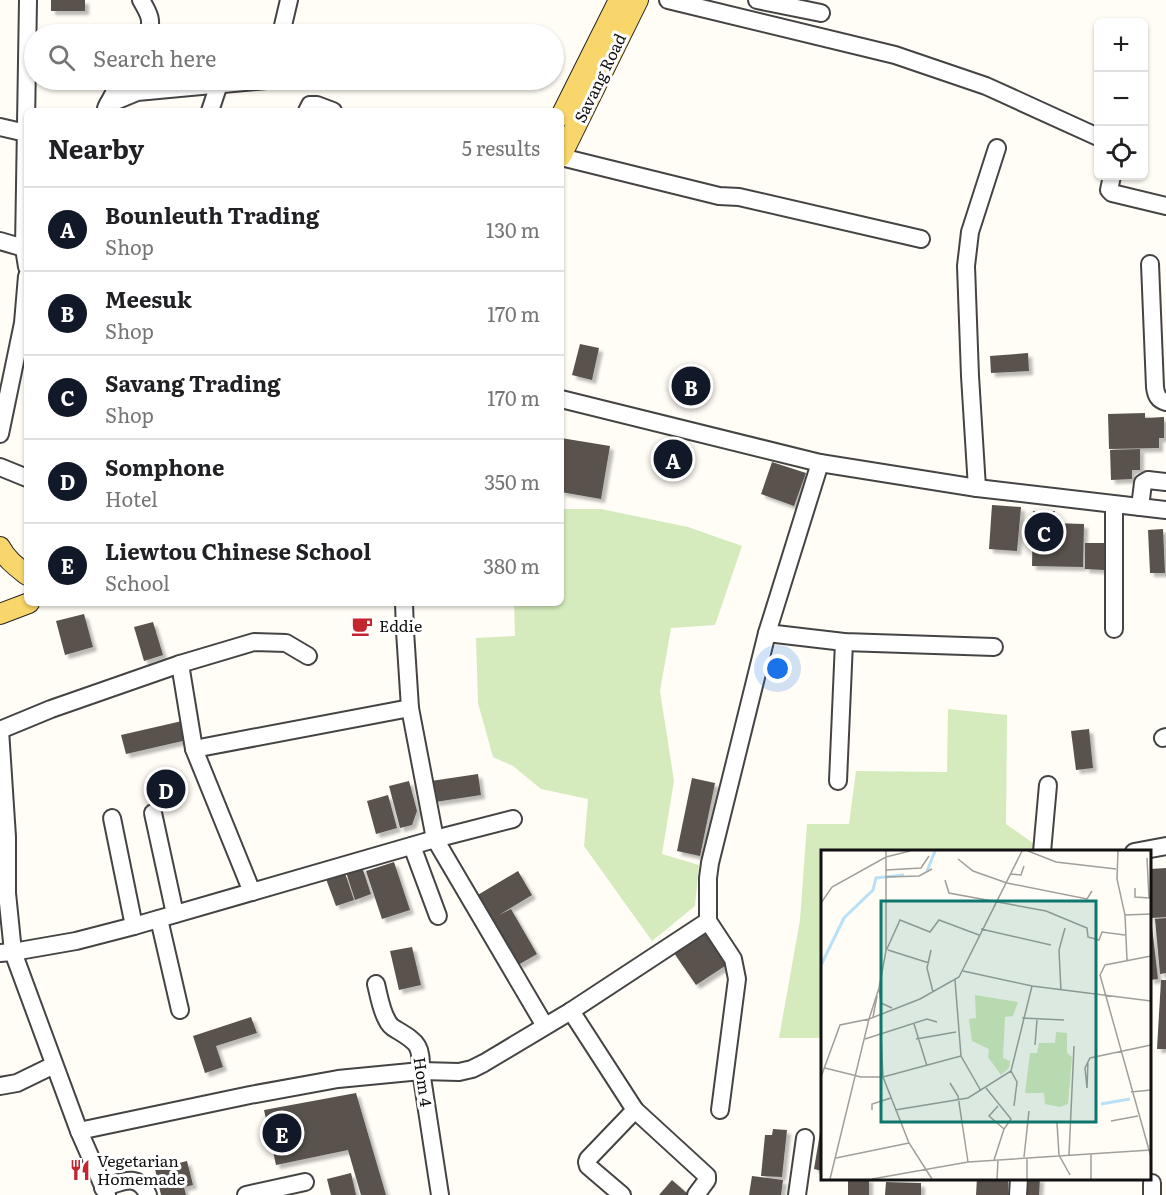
<!DOCTYPE html>
<meta charset="utf-8">
<style>
:root{--surface:#fff;--page:#f2f2f2;--text:#202124;--muted:#757577;--line:#e0e0e0;--accent:#111827}
body{margin:0;font-family:Literata,serif;background:var(--page);color:var(--text)}
.controls{position:absolute;right:18px;top:18px;display:grid;overflow:hidden;border-radius:9px;box-shadow:0 2px 4px #0004}
.controls button{width:54px;height:54px;display:grid;place-items:center;padding:0;border:0;border-bottom:2px solid var(--line);background:var(--surface);color:var(--text);font:30px sans-serif}
.you{position:absolute;left:778px;top:669px;width:21px;height:21px;margin:-15px;border:4px solid #fff;border-radius:50%;background:#1a73e8;box-shadow:0 0 0 9px #1a73e833}
.badge{display:grid;place-items:center;width:39px;height:39px;border-radius:50%;background:var(--accent);color:#fff;font-size:20px;font-weight:700}
.pin{position:absolute;translate:-50% -50%;border:3px solid #fff;box-shadow:0 2px 6px #0006}
.list{margin:0;padding:0;list-style:none}
h2{display:flex;justify-content:space-between;align-items:center;height:78px;margin:0;padding:0 24px;font-size:26px}
h2 small{font-size:20px;font-weight:400;color:var(--muted)}
.list li{display:grid;grid-template-columns:39px 1fr auto;gap:18px;align-items:center;box-sizing:border-box;height:84px;padding:0 24px;border-top:2px solid var(--line)}
.list b{display:block;font-size:22px;white-space:nowrap}
.list p{margin:0;font-size:20px;white-space:nowrap;color:var(--muted)}
.list em{font-size:20px;font-style:normal;color:var(--muted)}
.icon{flex:none;width:33px;height:33px;fill:none;stroke:currentColor;stroke-width:2;stroke-linecap:round;stroke-linejoin:round}
.map{position:relative;flex:none;width:1166px;height:1195px;overflow:hidden}
.search{position:absolute;background:var(--surface);box-shadow:0 2px 4px #0004;left:24px;top:24px;width:540px;height:66px;display:flex;align-items:center;gap:15px;box-sizing:border-box;padding:0 21px;border-radius:33px;color:var(--muted);font-size:22px}
.panel{position:absolute;background:var(--surface);box-shadow:0 2px 4px #0004;left:24px;top:108px;width:540px;height:498px;border-radius:9px}
.map>svg:first-child{display:block}
.green{fill:#d5ebbd}
.building{fill:#5a524d;filter:url(#shadow)}
.lines{fill:none;stroke-linecap:round;stroke-linejoin:round}
.minor-casing{stroke:#444;stroke-width:20}
.major-casing{stroke:#222;stroke-width:22}
.minor{stroke:#fff;stroke-width:16}
.major{stroke:#f9d66b;stroke-width:20}
.labels{text-anchor:middle;stroke-width:6;stroke-linejoin:round;paint-order:stroke}
.street-label{font-size:16px;fill:#111;stroke:#fff}
.poi-label{font-size:16px;fill:#111;stroke:#fff;text-anchor:start}
.inset-river{fill:none;stroke:#b9e0f7;stroke-width:3}
.inset-road{fill:none;stroke:#a09f9a;stroke-width:1.5}
.view{fill:#0f766e;fill-opacity:0.15;stroke:#0f766e;stroke-width:3}
.inset-edge{fill:none;stroke:#111;stroke-width:3}
</style>
<div class="map">
<svg width="1166" height="1195" viewBox="0 0 1166 1195">
<defs>
<filter id="shadow"><feDropShadow dx="4" dy="4" stdDeviation="1.5" flood-color="#0004"/></filter>
</defs>
<rect width="100%" height="100%" fill="#fffdf5"/>
<g class="green">
<path d="M561 509H601L688 527 742 546 715 625 671 628 660 691 674 781 662 854 699 865 695 906 652 941 584 846 588 799 541 789 513 766 493 757 478 703 476 638 515 636 514 603H561Z"/>
<path d="M948 709 1007 715 1006 824 1037 846V851L822 852V1038H779L800 920 807 824H849L856 771 947 772Z"/>
</g>
<g class="building">
<rect x="51" y="0" width="34" height="11"/>
<path d="M580 344 599 348 592 380 572 375Z"/>
<path d="M1028 353 1029 371 991 373 990 356Z"/>
<path d="M1145 413V418L1164 417V438H1159V448L1109 449 1108 414Z"/>
<path d="M561 438 610 446 601 499 561 492Z"/>
<path d="M1140 449V470H1132V479L1111 480 1110 450Z"/>
<path d="M772 462 806 473 794 506 761 494Z"/>
<path d="M992 505 1021 507 1017 551 989 549Z"/>
<path d="M1033 511H1055L1054 523 1084 524 1083 567 1032 566Z"/>
<path d="M1163 529 1165 573H1150L1148 530Z"/>
<path d="M1085 543H1104V570L1085 569Z"/>
<path d="M84 614 93 647 65 655 56 621Z"/>
<path d="M153 622 163 655 144 661 134 627Z"/>
<path d="M182 721 187 740 126 754 121 735Z"/>
<path d="M1089 729 1093 768 1076 770 1071 731Z"/>
<path d="M478 774 481 795 435 802 431 781Z"/>
<path d="M692 778 715 783 700 856 677 851Z"/>
<path d="M409 781 417 811 412 825 400 828 389 786Z"/>
<path d="M388 795 397 828 376 834 367 801Z"/>
<path d="M394 862 410 910 382 919 366 871Z"/>
<path d="M362 867 371 894 355 900 346 872Z"/>
<path d="M1166 868V917L1151 918 1158 979 1150 980V869Z"/>
<path d="M518 871 532 895 499 915 511 909 537 954 518 965 476 896Z"/>
<path d="M345 873 354 900 336 906 326 879Z"/>
<path d="M1166 918V973L1160 974 1155 919Z"/>
<path d="M706 931 728 964 696 985 674 953Z"/>
<path d="M412 947 421 985 399 990 390 951Z"/>
<path d="M1161 980H1166V1049H1157Z"/>
<path d="M251 1017 257 1033 216 1046 223 1067 205 1073 193 1036Z"/>
<path d="M356 1093 386 1195H361L348 1150 276 1165 264 1110Z"/>
<path d="M773 1129 787 1130 782 1177 761 1176 765 1135H772Z"/>
<path d="M820 1133 822 1134V1171L814 1169Z"/>
<path d="M187 1161 193 1185 184 1187 186 1195H161L155 1169Z"/>
<path d="M351 1173 356 1195H331L327 1179Z"/>
<path d="M752 1176 783 1180 781 1195H749Z"/>
<rect x="848" y="1178" width="21" height="17"/>
<path d="M977 1178H1008V1195H976Z"/>
<path d="M1027 1178H1040L1039 1195H1027Z"/>
<path d="M672 1180 689 1195H659Z"/>
<path d="M886 1182 921 1183V1195H885Z"/>
</g>
<g class="lines">
<defs>
<g id="minor">
<path d="M141 0C148 12 154 21 147 34"/>
<path d="M668 0 895 55 986 86 1098 137"/>
<path d="M757 0 821 13"/>
<path d="M281 34 289 0"/>
<path d="M108 104 137 92 267 80"/>
<path d="M106 108 121 80"/>
<path d="M210 111 219 84"/>
<path d="M307 111 310 105H317L333 111"/>
<path d="M0 127 26 133"/>
<path d="M561 157 719 196 739 197 921 239"/>
<path d="M1112 176 1109 190 1112 193 1166 206"/>
<path d="M0 241 24 248"/>
<path d="M1150 264 1155 387C1156 395 1158 400 1166 402"/>
<path d="M27 267 24 248 28 0"/>
<path d="M561 399 820 463 977 488 1166 510"/>
<path d="M0 434 23 323 27 276"/>
<path d="M0 467 27 478"/>
<path d="M977 488 970 376 966 266 970 232 997 148"/>
<path d="M1114 505V629"/>
<path d="M1140 507 1143 483 1148 480 1166 482"/>
<path d="M404 603 405 631 410 708 435 839 545 1026"/>
<path d="M767 633 844 642 994 647"/>
<path d="M180 664 194 749 252 892"/>
<path d="M0 730 7 837V893L13 952 79 1131 107 1195"/>
<path d="M0 730 51 709 180 664 254 642 286 643 308 656"/>
<path d="M1163 738 1166 737"/>
<path d="M194 749 410 708"/>
<path d="M838 781 844 642"/>
<path d="M153 813 175 914"/>
<path d="M112 818 134 926"/>
<path d="M412 846 438 916"/>
<path d="M1042 852 1048 785"/>
<path d="M1134 852 1166 846"/>
<path d="M159 919 180 1010"/>
<path d="M708 921 733 959 737 979 720 1110"/>
<path d="M0 953 13 952 76 941 134 926 435 839 513 819"/>
<path d="M376 984C379 996 381 1010 387 1020 389 1025 393 1028 397 1030 419 1043 421 1046 421 1071L440 1195"/>
<path d="M571 1011 635 1110 707 1176V1180L696 1195"/>
<path d="M0 1086 17 1083 54 1065"/>
<path d="M79 1131 250 1095 338 1079 421 1071 459 1072 472 1069 484 1063 571 1011 708 921V878L710 863 767 633 820 463"/>
<path d="M103 1188C122 1182 138 1172 148 1195"/>
<path d="M246 1195 305 1182"/>
<path d="M622 1195 588 1166 587 1162 588 1159 635 1110"/>
<path d="M797 1195 805 1138"/>
<path d="M1018 1195 1019 1178"/>
<path d="M1152 1195V1183"/>
</g>
<g id="major">
<path d="M561 116 619 0"/>
<path d="M561 156 638 0"/>
<path d="M0 547C6 559 17 567 27 575"/>
<path d="M0 614 29 603"/>
</g>
</defs>
<use href="#minor" class="minor-casing"/>
<use href="#major" class="major-casing"/>
<use href="#minor" class="minor"/>
<use href="#major" class="major"/>
</g>
<defs>
<symbol id="cafe-bare" viewBox="-9 -9 18 18"><path d="M-5.5-4.5H6V0H3Q3 3.5 0 3.5H-2.5Q-5.5 3.5-5.5 0ZM3-3.2v2h1.7v-2ZM-6 4.5H4V6H-6Z" fill="#c4262e" stroke="#fff" stroke-width="2.5" paint-order="stroke"/></symbol>
<symbol id="restaurant-bare" viewBox="-9 -9 18 18"><path d="M-5-6h1v4h1v-4h1v4h1v-4h1v5L-1.5 .5V6h-2V.5L-5-1ZM5-6V6H3V1.5H1.5Q1.5-4 5-6Z" fill="#c4262e" stroke="#fff" stroke-width="2.5" paint-order="stroke"/></symbol>
</defs>
<g fill-rule="evenodd">
<use href="#cafe-bare" x="347" y="611" width="30" height="30"/>
<use href="#restaurant-bare" x="65" y="1155" width="30" height="30"/>
</g>
<g class="labels">
<g class="street-label">
<text transform="translate(600 78) rotate(-64)" y="6">Savang Road</text>
<text transform="translate(423 1082) rotate(82)" y="6">Hom 4</text>
</g>
<g class="poi-label">
<text x="379" y="632">Eddie</text>
<text x="97" y="1167">Vegetarian<tspan x="97" dy="18">Homemade</tspan></text>
</g>
</g>
<g transform="translate(821 850)">
<rect width="330" height="330" fill="#fffdf5"/>
<path d="M154 145 197 152 192 166 184 167 182 208 189 211 188 218 180 225 167 207 168 199 151 191 148 169 155 168ZM235 182 246 183V203L251 207 247 254 239 257 224 254 223 243H204L209 203H216L218 193H234Z" fill="#d5ebbd"/>
<path class="inset-river" d="M106 21 114 1M0 115 23 68 52 40 55 28 83 25M280 254 309 249"/>
<path class="inset-road" d="M207 1 235 12 295 19M297 1 296 29 304 65 306 110M326 8 328 48M137 9 152 21 186 33 266 49 271 41M65 20 100 18 108 6M190 24 200 25 203 16M65 27 98 26 111 19M124 30 128 43 225 61 266 78 267 87 278 90 281 82 304 85M314 38V47L329 48M0 53 11 37 65 7 89 1M304 65 330 64M160 79 230 95M67 100 108 113M110 100 106 118 112 142M65 101 79 70 109 82 118 70 158 85M330 106 284 115 279 125 330 307M142 121 211 136 330 151M134 130 140 206 160 241M58 138 60 153 71 158M240 141 238 100 244 78M52 167 56 146M201 168 243 170M93 174 106 216M60 186 62 227 88 293 111 329M44 189 106 169 116 172M95 189 135 182M214 195 216 170M4 218 40 227H62L140 206M190 221 196 232 193 256M0 227 19 175 48 169 58 138 65 101V1M129 233 137 246 147 312M165 238 190 269 183 279 173 310M266 238 264 218 269 208 330 195M266 238 267 211M310 242 330 240M177 256 168 266 183 279M51 260V254L70 248M74 260 147 248 190 221 211 136M290 271 317 266M236 273 238 305 249 325M248 305 253 196M203 307 208 261M15 308 88 293M206 309V329M9 329 48 169 99 149 138 127 201 1M51 329 147 312 330 300M176 329 177 310M270 329V304"/>
<path class="view" d="M60 51H275V272H60Z"/>
<rect width="330" height="330" class="inset-edge"/>
</g>
</svg>
<div class="controls">
<button>+</button>
<button>−</button>
<button><svg class="icon" aria-label="locate" viewBox="0 0 24 24"><circle cx="12" cy="12" r="6"/><path d="M12 2v4M12 18v4M2 12h4M18 12h4"/></svg></button>
</div>
<div class="you"></div>
<div class="pin badge" style="left:673px;top:459px">A</div>
<div class="pin badge" style="left:691px;top:386px">B</div>
<div class="pin badge" style="left:1044px;top:532px">C</div>
<div class="pin badge" style="left:166px;top:789px">D</div>
<div class="pin badge" style="left:282px;top:1133px">E</div>
<div class="search"><svg class="icon" aria-label="search" viewBox="0 0 24 24"><circle cx="10" cy="10" r="6"/><path d="M15 15l6 6"/></svg>Search here</div>
<section class="panel">
<h2>Nearby<small>5 results</small></h2>
<ul class="list">
<li><span class="badge">A</span><div><b>Bounleuth Trading</b><p>Shop</p></div><em>130 m</em></li>
<li><span class="badge">B</span><div><b>Meesuk</b><p>Shop</p></div><em>170 m</em></li>
<li><span class="badge">C</span><div><b>Savang Trading</b><p>Shop</p></div><em>170 m</em></li>
<li><span class="badge">D</span><div><b>Somphone</b><p>Hotel</p></div><em>350 m</em></li>
<li><span class="badge">E</span><div><b>Liewtou Chinese School</b><p>School</p></div><em>380 m</em></li>
</ul>
</section>
</div>
